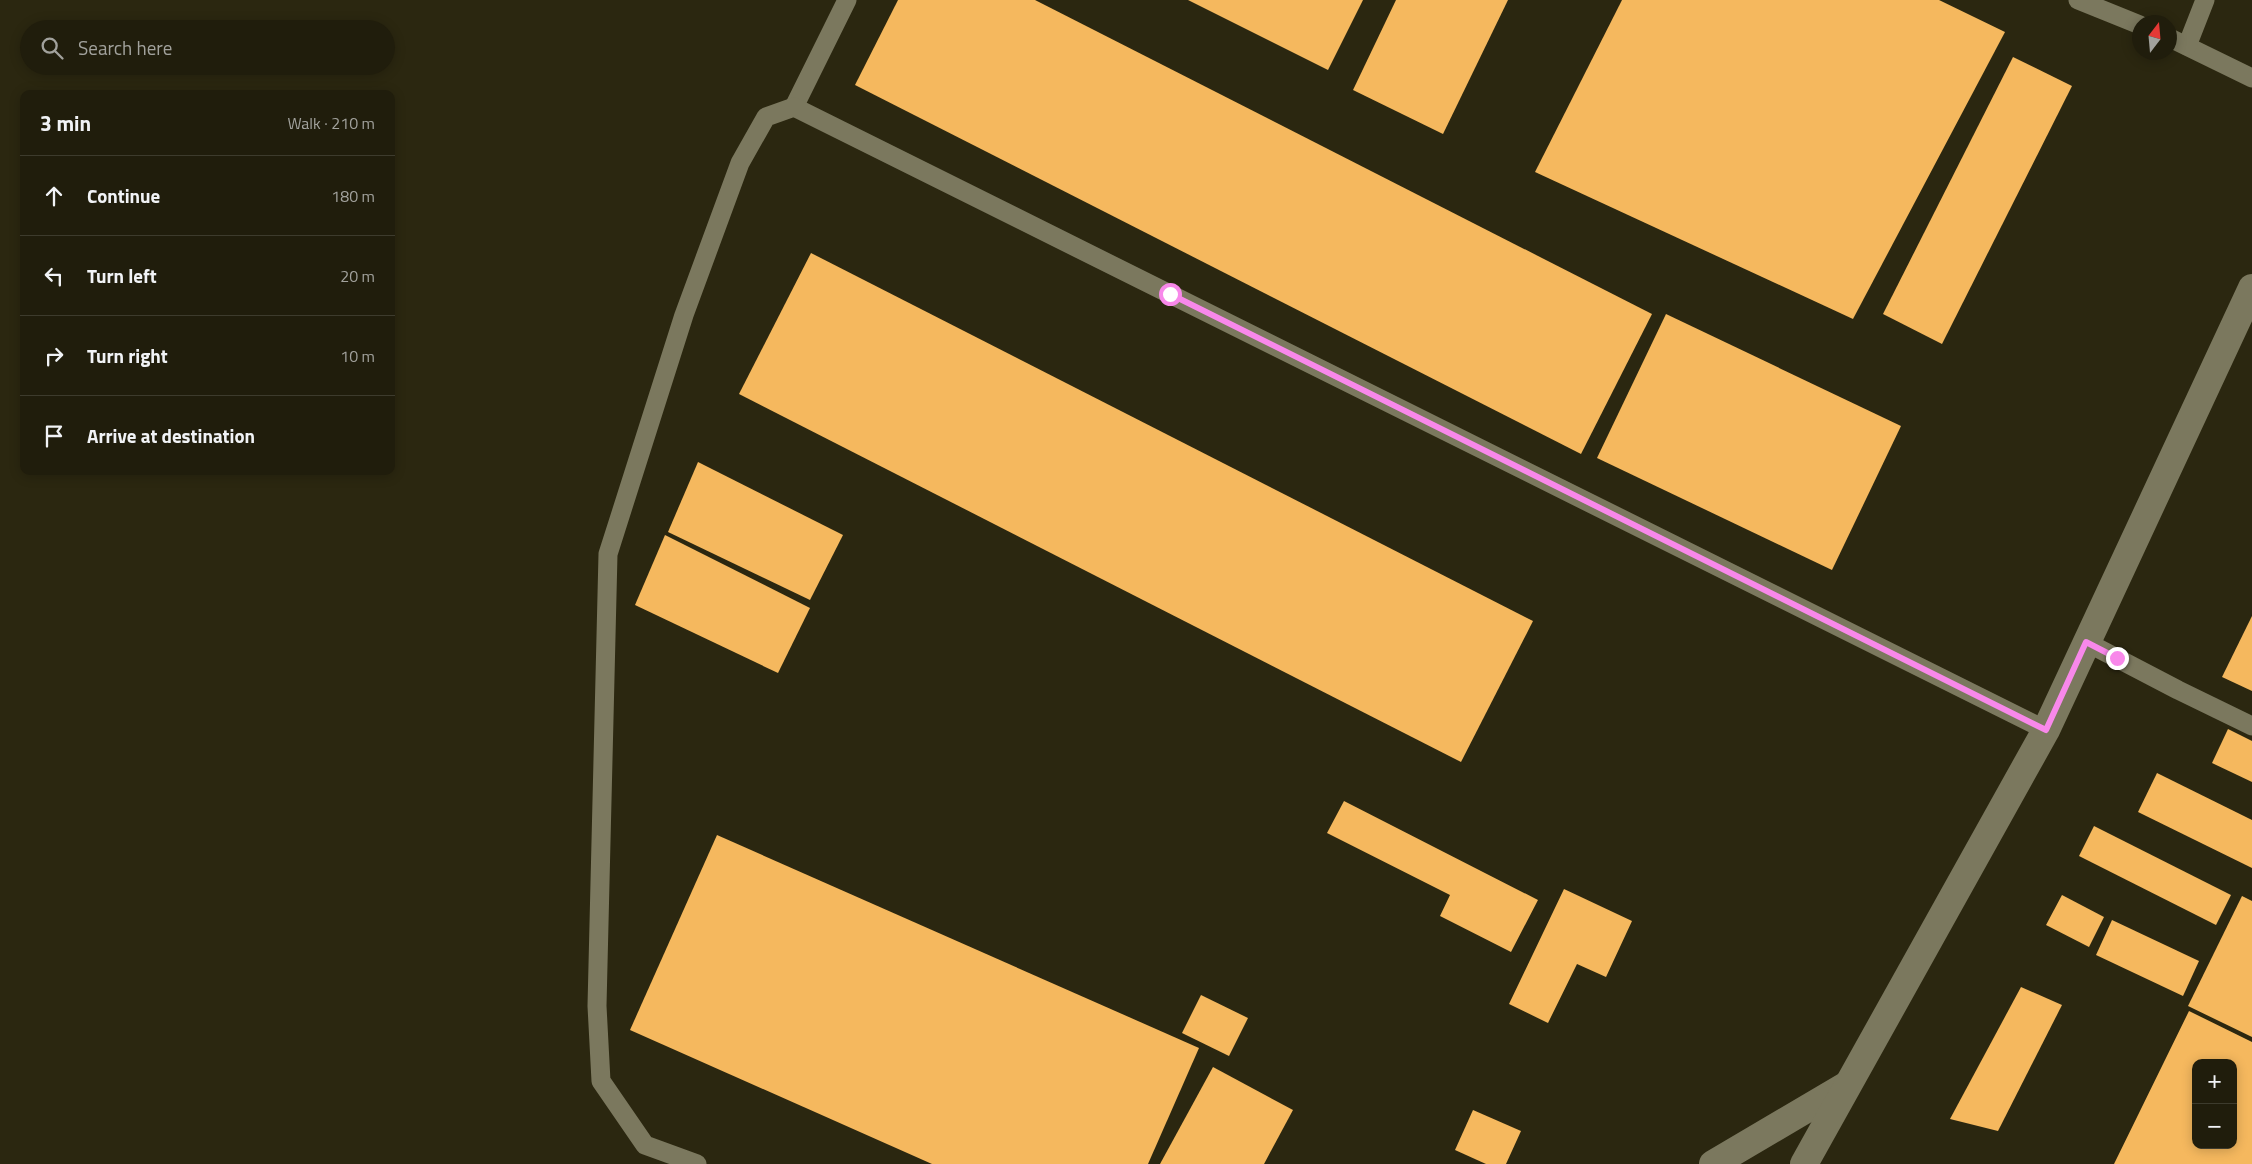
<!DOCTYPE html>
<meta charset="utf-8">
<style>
:root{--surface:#201d0c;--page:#282615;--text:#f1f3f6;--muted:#a2a29d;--line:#3d3b2d}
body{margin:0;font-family:"Titillium Web",sans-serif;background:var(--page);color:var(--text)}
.controls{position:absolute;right:15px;bottom:15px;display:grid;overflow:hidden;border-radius:10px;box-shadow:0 2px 12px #0003}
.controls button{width:45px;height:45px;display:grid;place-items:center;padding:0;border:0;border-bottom:1px solid var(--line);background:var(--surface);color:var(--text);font:25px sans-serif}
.compass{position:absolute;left:2132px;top:15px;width:45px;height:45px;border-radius:50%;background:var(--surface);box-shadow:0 2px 12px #0003;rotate:16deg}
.stop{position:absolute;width:15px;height:15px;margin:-11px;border:4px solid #f888ea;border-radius:50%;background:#fff}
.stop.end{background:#f888ea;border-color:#fff;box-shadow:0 1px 5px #0008}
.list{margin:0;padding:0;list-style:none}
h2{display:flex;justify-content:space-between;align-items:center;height:65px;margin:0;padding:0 20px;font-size:21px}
h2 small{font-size:16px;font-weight:400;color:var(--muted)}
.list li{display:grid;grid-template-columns:32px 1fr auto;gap:15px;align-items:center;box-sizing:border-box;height:80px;padding:0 20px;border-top:1px solid var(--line)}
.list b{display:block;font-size:19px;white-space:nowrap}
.list em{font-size:16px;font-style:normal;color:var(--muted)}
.icon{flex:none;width:28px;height:28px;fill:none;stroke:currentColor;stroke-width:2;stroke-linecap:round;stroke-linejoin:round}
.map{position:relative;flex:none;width:2252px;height:1164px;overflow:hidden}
.search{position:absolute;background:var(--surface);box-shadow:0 2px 12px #0003;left:20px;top:20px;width:375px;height:55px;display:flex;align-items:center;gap:12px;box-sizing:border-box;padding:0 18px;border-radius:28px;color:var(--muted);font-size:19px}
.panel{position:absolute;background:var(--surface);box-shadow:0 2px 12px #0003;left:20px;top:90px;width:375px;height:385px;border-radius:10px}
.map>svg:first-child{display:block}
.building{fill:#f5b85e;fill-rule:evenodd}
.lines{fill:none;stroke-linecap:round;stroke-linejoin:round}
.lane{stroke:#7b785e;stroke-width:19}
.street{stroke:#7b785e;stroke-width:28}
.route{stroke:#f888ea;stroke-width:6}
</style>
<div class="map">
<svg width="2252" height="1164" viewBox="0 0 2252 1164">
<rect width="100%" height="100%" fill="#2b2710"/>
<g class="building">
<path d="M898 0H1035L1652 314 1581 454 855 85Z"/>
<path d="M1188 0H1363L1328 70Z"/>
<path d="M1396 0H1508L1443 134 1353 90Z"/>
<path d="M1622 0H1939L2005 32 1853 319 1535 172Z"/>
<path d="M2013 57 2072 86 1942 344 1883 314Z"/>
<path d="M811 253 1533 621 1461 762 739 394Z"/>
<path d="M1666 314 1901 426 1832 570 1597 458Z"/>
<path d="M698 462 843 535 810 600 668 532Z"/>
<path d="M665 535 810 608 778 673 635 605Z"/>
<path d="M2252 616V691L2222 677Z"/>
<path d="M2228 729 2252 741V782L2212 763Z"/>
<path d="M2157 773 2252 820V868L2138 812Z"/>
<path d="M1344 801 1538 900 1511 952 1440 916 1450 895 1327 833Z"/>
<path d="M2094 826 2231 895 2216 925 2079 856Z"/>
<path d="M717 835 1199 1048 1148 1164H932L630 1030Z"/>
<path d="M1564 889 1632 921 1606 977 1577 964 1548 1023 1509 1004Z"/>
<path d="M2062 895 2104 917 2089 947 2046 925Z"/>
<path d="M2242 896 2252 901V1037L2188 1006Z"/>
<path d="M2112 920 2199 961 2183 996 2096 955Z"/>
<path d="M2021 987 2062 1005 1998 1131 1950 1119Z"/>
<path d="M1201 995 1248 1018 1229 1056 1182 1033Z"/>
<path d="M2189 1011 2252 1042V1164H2114ZM2196 1063H2233V1145H2196Z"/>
<path d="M1213 1067 1293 1110 1264 1164H1160Z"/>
<path d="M1473 1110 1521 1131 1506 1164H1486L1455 1150Z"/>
</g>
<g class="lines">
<g class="lane">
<path d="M2078 0 2140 25"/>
<path d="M2170 38 2252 78"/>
<path d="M2187 46 2205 0"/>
<path d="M794 107 847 0"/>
<path d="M2086 642 2178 690 2252 726"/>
<path d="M697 1164 645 1145 601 1081 597 1006 608 554 684 315 740 163 766 117 794 107 2046 730"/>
</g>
<g class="street">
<path d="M1713 1164 1847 1085"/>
<path d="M1804 1164 2046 730 2252 288"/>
</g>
</g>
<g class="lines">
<path class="route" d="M1170 294 2046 730 2086 642 2117 658"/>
</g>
</svg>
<div class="controls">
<button>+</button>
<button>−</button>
</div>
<svg class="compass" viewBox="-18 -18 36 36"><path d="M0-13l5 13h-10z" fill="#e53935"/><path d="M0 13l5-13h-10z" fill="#a2a29d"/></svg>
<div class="stop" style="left:1170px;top:294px"></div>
<div class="stop end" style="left:2117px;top:658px"></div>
<div class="search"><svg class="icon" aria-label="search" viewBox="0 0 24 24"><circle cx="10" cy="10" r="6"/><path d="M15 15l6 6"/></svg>Search here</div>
<section class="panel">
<h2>3 min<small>Walk · 210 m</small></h2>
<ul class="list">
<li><svg class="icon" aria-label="ahead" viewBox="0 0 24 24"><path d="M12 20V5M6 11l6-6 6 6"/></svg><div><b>Continue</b></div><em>180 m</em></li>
<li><svg class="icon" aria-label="left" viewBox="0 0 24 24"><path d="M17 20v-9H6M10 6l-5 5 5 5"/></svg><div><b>Turn left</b></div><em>20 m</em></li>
<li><svg class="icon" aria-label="right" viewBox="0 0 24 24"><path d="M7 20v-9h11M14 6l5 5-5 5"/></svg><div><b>Turn right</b></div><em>10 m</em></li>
<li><svg class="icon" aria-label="arrive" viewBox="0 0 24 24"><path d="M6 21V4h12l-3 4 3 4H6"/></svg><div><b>Arrive at destination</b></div></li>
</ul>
</section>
</div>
